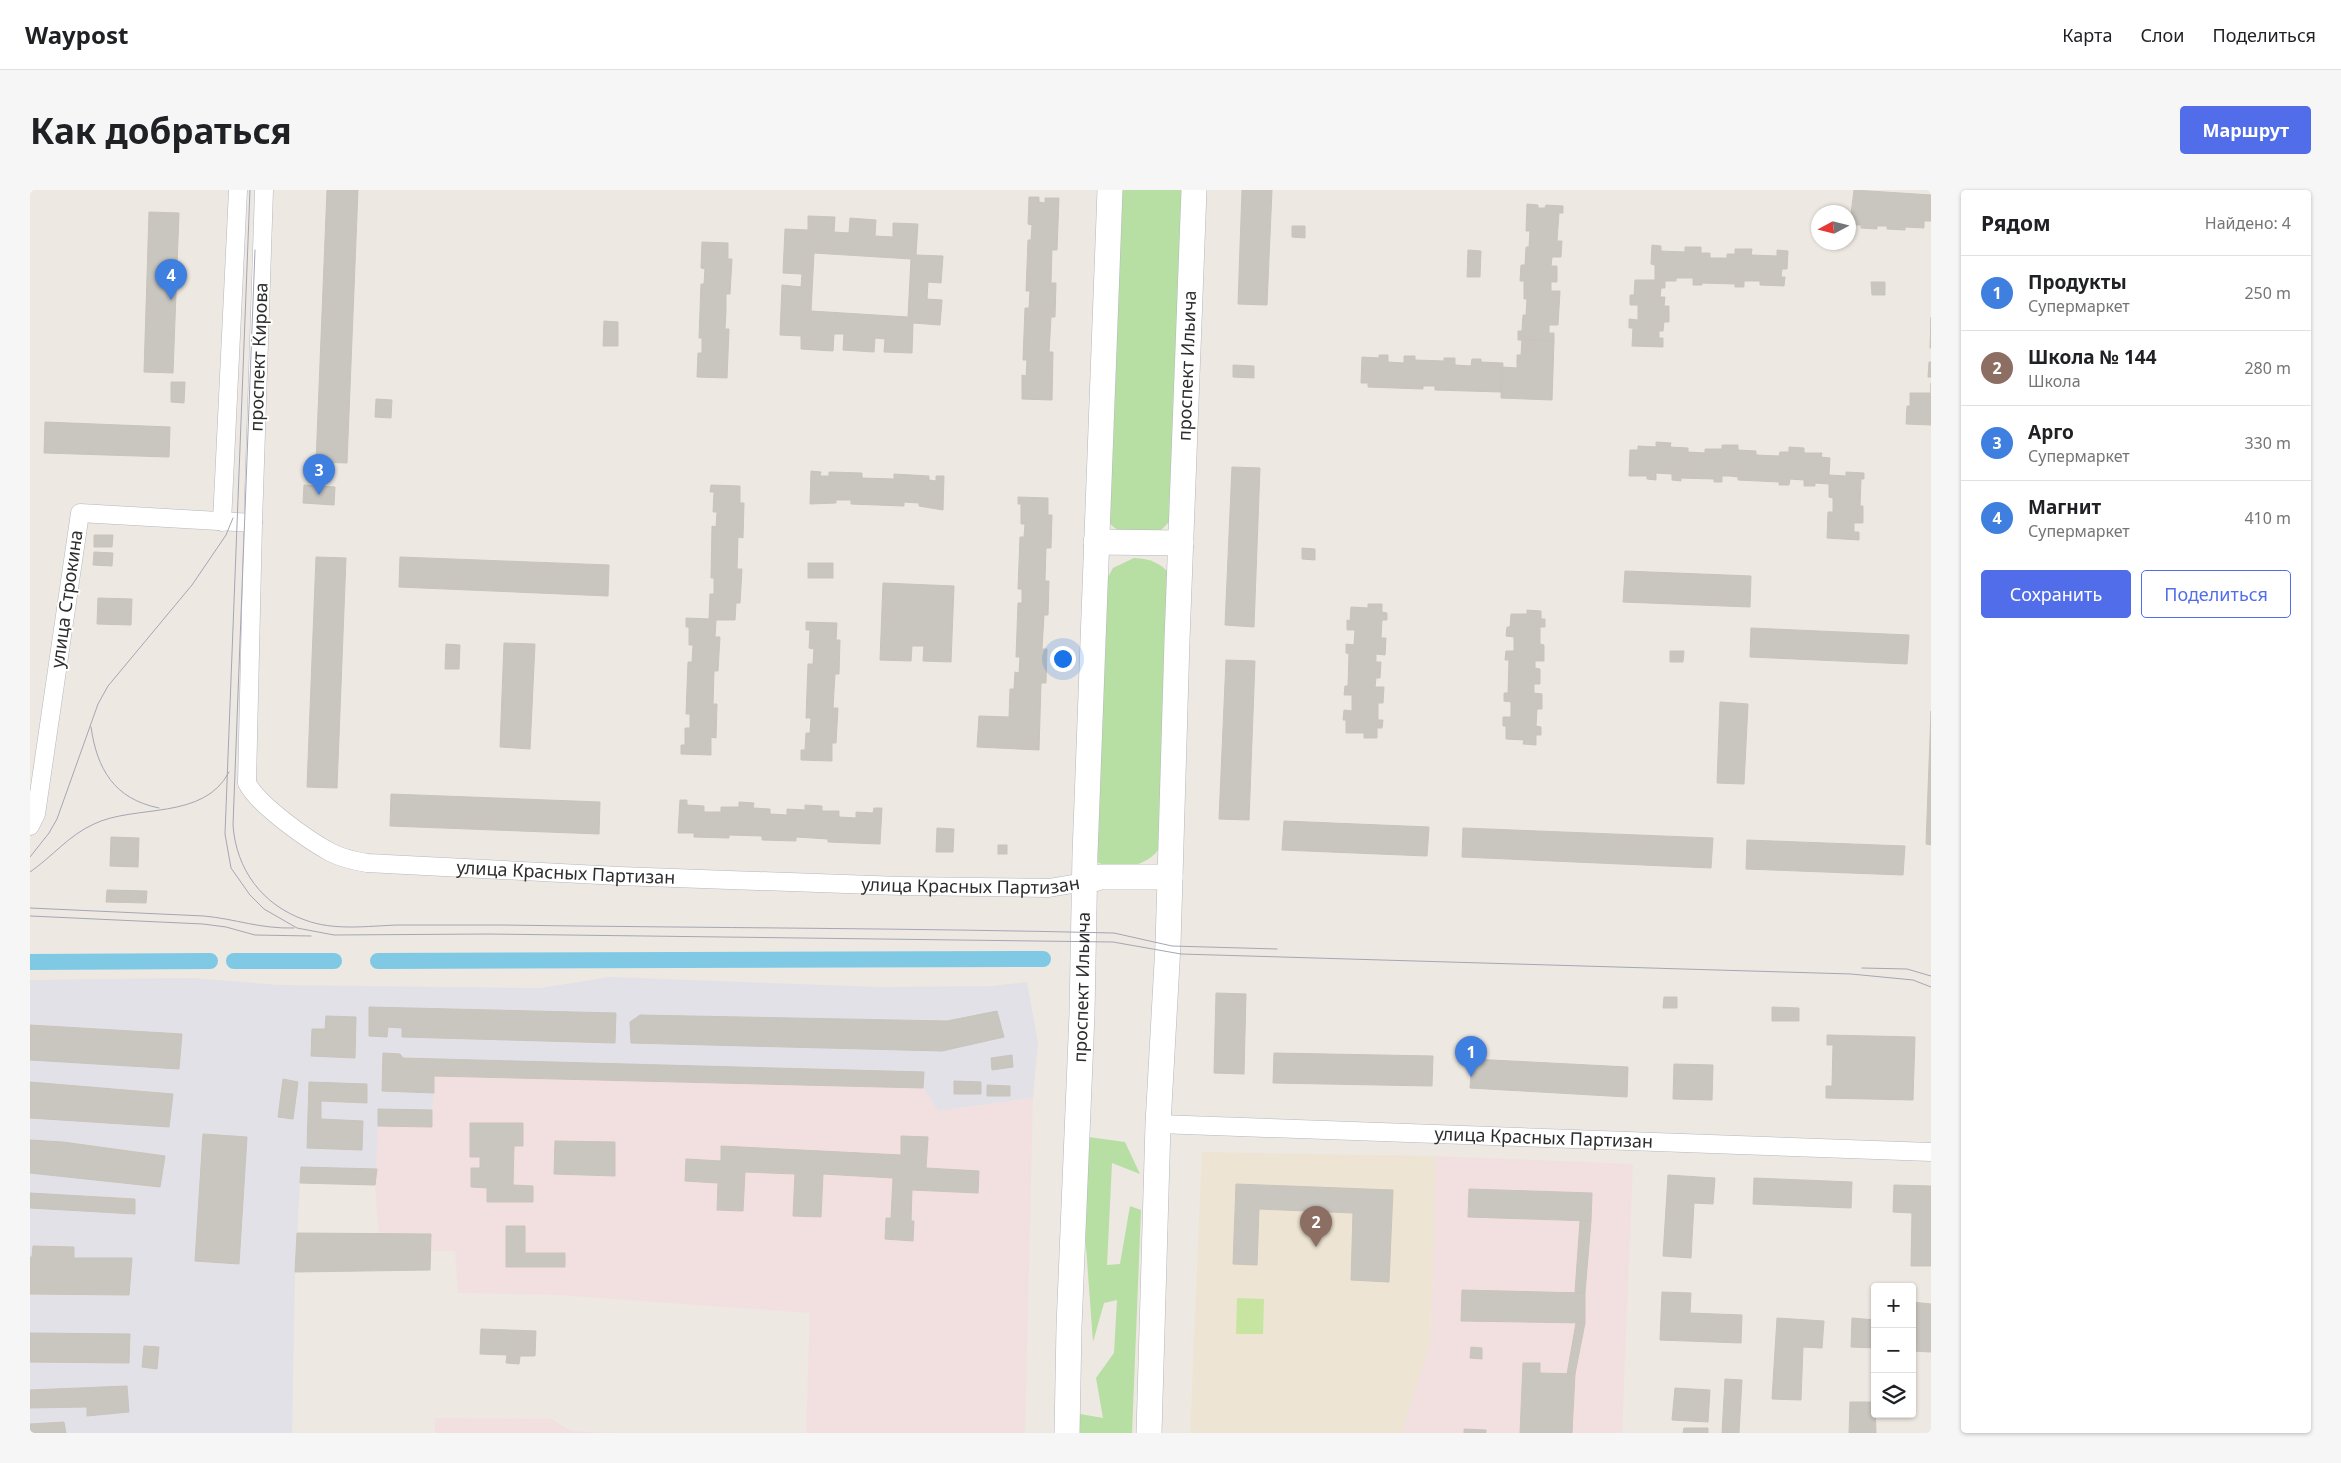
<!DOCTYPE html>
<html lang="ru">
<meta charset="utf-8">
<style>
:root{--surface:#fff;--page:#f6f6f6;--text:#202124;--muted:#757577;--line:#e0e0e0;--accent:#516dea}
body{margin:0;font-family:"Noto Sans",sans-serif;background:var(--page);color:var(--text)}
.controls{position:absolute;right:15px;bottom:15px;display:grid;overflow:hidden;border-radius:5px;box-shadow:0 1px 4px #0004}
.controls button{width:45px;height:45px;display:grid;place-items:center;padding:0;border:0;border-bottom:1px solid var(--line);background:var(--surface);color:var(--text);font:25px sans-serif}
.compass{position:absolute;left:1781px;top:15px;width:45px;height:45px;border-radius:50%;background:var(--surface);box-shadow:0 1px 4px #0004;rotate:263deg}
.you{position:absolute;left:1032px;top:468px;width:18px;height:18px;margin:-12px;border:4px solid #fff;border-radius:50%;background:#1a73e8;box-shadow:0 0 0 8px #1a73e833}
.badge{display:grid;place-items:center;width:32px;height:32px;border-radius:50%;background:var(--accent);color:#fff;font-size:16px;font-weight:700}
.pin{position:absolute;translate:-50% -41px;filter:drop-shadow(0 1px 2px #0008)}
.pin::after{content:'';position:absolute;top:26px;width:18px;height:15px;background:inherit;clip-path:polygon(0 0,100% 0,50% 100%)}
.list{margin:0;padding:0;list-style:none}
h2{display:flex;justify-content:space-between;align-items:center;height:65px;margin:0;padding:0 20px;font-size:21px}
h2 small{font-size:16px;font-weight:400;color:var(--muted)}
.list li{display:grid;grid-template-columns:32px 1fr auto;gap:15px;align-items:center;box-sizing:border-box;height:75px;padding:0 20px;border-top:1px solid var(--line)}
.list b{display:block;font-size:19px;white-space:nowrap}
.list p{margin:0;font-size:16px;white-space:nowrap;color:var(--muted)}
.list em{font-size:16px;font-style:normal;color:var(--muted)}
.actions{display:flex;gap:10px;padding:15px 20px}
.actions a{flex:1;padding:11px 0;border:1px solid var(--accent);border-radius:5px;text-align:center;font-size:18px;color:var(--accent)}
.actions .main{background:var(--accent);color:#fff}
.icon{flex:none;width:28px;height:28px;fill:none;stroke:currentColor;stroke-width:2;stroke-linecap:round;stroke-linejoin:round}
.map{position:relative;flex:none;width:1901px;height:1243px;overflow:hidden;border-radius:5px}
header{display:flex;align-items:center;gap:30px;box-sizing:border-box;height:70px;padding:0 25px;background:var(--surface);border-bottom:1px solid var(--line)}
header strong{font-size:24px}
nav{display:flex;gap:28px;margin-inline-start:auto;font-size:18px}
.intro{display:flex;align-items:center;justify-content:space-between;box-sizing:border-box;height:120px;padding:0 30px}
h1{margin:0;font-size:35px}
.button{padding:12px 22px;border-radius:5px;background:var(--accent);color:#fff;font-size:18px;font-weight:700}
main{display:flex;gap:30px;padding:0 30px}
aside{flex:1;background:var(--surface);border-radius:5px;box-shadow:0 1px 4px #0004}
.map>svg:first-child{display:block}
.industrial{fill:#e2e1e7}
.education{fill:#ede4d3}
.medical{fill:#f2e0e0}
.green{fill:#b7dea3}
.pitch{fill:#c7e4a0}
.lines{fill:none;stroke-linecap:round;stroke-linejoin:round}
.canal{stroke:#7fc9e4;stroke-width:16}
.building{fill:#c9c6bf;stroke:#c9c4bb;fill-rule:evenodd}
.street-casing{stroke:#b4b7bf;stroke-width:19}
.secondary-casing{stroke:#b4b7bf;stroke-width:26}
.street{stroke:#fff;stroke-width:18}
.secondary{stroke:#fff;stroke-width:25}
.tram{stroke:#a4a6b5;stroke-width:1}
.labels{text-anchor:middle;stroke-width:4;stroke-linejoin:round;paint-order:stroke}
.street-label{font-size:18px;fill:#2d2d2d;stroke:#fff}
</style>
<header>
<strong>Waypost</strong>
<nav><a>Карта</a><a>Слои</a><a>Поделиться</a></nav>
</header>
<div class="intro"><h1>Как добраться</h1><a class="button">Маршрут</a></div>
<main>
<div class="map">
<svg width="1901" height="1243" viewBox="0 0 1901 1243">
<rect width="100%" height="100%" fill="#ede8e1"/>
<path class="industrial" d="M580 787 850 797 962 796 997 792 1008 853 1003 908 908 921 893 898 404 886 402 937 347 979 345 995 270 993 265 1082 262 1243H0V790L162 788 250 795 510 798Z"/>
<path class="education" d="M1172 962 1406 966 1401 1149 1372 1243H1160Z"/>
<g class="medical">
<path d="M404 886 893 898 908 921 1003 908 995 1243H776L780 1123 528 1105 428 1103 425 1061H350L345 995 348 936 402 937Z"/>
<path d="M1406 966 1603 974 1592 1243H1372L1401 1149Z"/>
<path d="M405 1228 522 1229 541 1241 585 1243H405Z"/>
</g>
<g class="green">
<path d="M1086 0H1156L1139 332 1130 341C1104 343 1089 350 1074 325Z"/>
<path d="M1104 368C1120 369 1129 372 1140 384L1129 659C1115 678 1086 682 1065 671L1077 389 1083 378Z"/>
<path d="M1058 947 1095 952 1110 984 1082 973 1077 1075 1090 1074 1100 1016 1111 1020 1102 1243H1049L1050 1224 1073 1228 1066 1188 1084 1163 1087 1110 1074 1113 1063 1152 1055 1043Z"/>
</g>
<path class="pitch" d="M1207 1108 1234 1109 1233 1144H1206Z"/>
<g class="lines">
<g class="canal">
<path d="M204 771H304"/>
<path d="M348 771 1013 769"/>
<path d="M0 772 180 771"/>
</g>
</g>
<g class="building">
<path d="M297 0H328L317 273 286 272Z"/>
<path d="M1212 0H1242L1237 115 1208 114Z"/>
<path d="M1824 0 1901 5V31H1894V38L1875 37V40L1857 39V36H1847V39L1831 38V35H1823V25L1821 24Z"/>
<path d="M999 7H1009V12L1015 13V8H1029L1027 60H1022L1021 93H1026L1025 127H1021L1019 162H1023L1022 210 992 209V185L996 186 997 170H993L995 118H999L1000 101H996L998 50H1001L1002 35 998 34Z"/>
<path d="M1497 14 1508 15V18H1515L1516 15 1533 16V23H1529L1527 51H1532L1531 67H1522L1521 76H1527V92H1521V101H1530L1528 135H1519V143H1524V151L1488 150V141H1492L1493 125H1496L1497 109H1494V91H1490L1491 75H1495L1496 57H1499L1500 41H1496Z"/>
<path d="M119 22 149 23 143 183 114 182Z"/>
<path d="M778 26 805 27 804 42 819 43 820 28 846 30 845 46 863 47V33L888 34 886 65 913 66 911 93 898 92 897 109 912 110 910 135 883 133 882 163 854 162 855 149 845 148 844 162 813 160 814 144H804L803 161 771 159V146L750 145 752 95 771 97 772 84 753 83 755 39 778 40ZM784 63 881 69 878 127 781 121Z"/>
<path d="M1262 36H1275V48L1262 47Z"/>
<path d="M672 52 698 53V69H702L700 104H696V122L695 139H699L697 188 667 187 668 163H672V148H669L671 94H674L675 79 671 78Z"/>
<path d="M1622 55 1631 56V61L1655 62V57H1671V63H1680V68H1697V64H1705V59H1722L1721 65 1747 66V60L1758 61 1757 79H1752L1751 87H1755L1754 96 1730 95V91H1714V97H1705V94L1672 93V95H1663V88H1646V91H1635V98H1631L1630 107H1635L1634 116H1639V132H1634L1633 141H1629V148H1633V157L1602 156 1603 138H1599V129L1608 130V115H1600V105H1604L1605 90H1625V75L1621 74Z"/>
<path d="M1438 60 1451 61 1450 87H1437Z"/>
<path d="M1841 92H1855V105H1842Z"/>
<path d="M1901 127V158H1900Z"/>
<path d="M574 131 588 132V156H573Z"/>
<path d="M1492 150 1524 151 1522 210 1471 208 1472 177 1487 178V165H1491Z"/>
<path d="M1349 165H1358V172L1374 173V166H1385V170L1414 171V168H1425V175L1441 176 1442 169H1451V172L1473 173 1471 202 1405 200V196H1393V199L1338 197V193H1331L1332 167 1349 168Z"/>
<path d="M1899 172H1901V187H1898Z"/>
<path d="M1203 175 1224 176V188L1203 187Z"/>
<path d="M141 192H155L154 213 141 212Z"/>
<path d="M1901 193V235L1876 234 1877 216H1880V203H1901Z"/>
<path d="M346 209 362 210 361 228 345 227Z"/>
<path d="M15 232 140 237 139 267 14 263Z"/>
<path d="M1626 252 1641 253 1640 257 1658 258V262L1675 263V259H1692V255H1708V260L1726 261V265L1749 266 1750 262H1759V257L1774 258V263H1792L1791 267 1800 268 1799 285 1816 286V282L1834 283V289H1831L1830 316H1833V333H1824V342H1829V350L1797 348 1798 322H1803V308L1799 307V294L1785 293V296H1774V290L1760 289 1759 295H1749V292L1708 290V287L1700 286H1692V292H1684V289L1651 288V291L1642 290V284L1626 283V290L1617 289V286H1599L1600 260H1608V256L1626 257Z"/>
<path d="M1202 277 1230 278 1224 437 1195 435Z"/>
<path d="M781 281 791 282 790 286H799V282L832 283V288L864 289V284L899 286V290L906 291V286H914L913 320 889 316V313L874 312V316L821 314V310H806V313L780 314Z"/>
<path d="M274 295 305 297 304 315 273 313Z"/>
<path d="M681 295 710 296V313H714L713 348 708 347 707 379H712L710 413H706L705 430H686L685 447H690L688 481H684L683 514H687L686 548 681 547V565L651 564V555H655V538H660V524H656L658 472H662L663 455H659V437H656V428L679 429 680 404H684V388H681L682 336 686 337 687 322H683L684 302H680Z"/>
<path d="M988 307 1018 308V325H1022L1021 358H1016L1015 391H1019L1018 425H1014L1012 459H1017L1016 493H1011L1009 560 947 557 949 526 979 527 980 499H984L985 482 989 483 990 467H986L988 413H992V399H988L990 347H994L995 334H991V314H988Z"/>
<path d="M64 345H83L82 357H64Z"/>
<path d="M1272 358 1285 359V370L1272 369Z"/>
<path d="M64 362 83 363 82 376 63 375Z"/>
<path d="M286 367 316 368 307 598 277 597Z"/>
<path d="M370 367 579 375 578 406 369 397Z"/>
<rect x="778" y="373" width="25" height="15"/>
<path d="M1595 381 1721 386 1720 417 1593 412Z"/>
<path d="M853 393 924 396 921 472 893 471 894 456H882L881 471 850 470Z"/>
<path d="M68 408 102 409 101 435 67 434Z"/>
<path d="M1338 414H1352V422L1357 423V430H1352L1351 448H1356L1355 465 1346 464V472H1351L1350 488H1346L1345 497H1354L1353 513H1348V530H1353L1352 538H1347V548H1334V543H1316V530H1313L1314 520 1322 521V505H1314L1315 496H1318L1319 464 1316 463V454L1324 455 1325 440H1317V430L1320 431 1321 417 1338 418Z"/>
<path d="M1497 420 1511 421V429H1515V437H1510V454L1514 455V471H1505V478L1510 479V494H1504V503L1512 504V519H1507L1506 536 1511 537V545H1506V555L1493 554 1494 550 1476 549V536H1473V527H1481V512L1474 511V503H1478L1479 470H1475L1476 461H1484V447L1476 446 1477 437H1480L1481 424H1497Z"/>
<path d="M776 432 807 433 806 450H810L809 484H805L803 518H808L806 553H802V571L771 570V560H775L776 543H780L781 528H776L778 474H783L784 459 779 458 780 440H776Z"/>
<path d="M1721 438 1879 445 1877 474 1720 467Z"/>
<path d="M474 453 505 454 500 559 470 557Z"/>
<path d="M416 454 430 455 429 479H415Z"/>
<path d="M1640 461H1654L1653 472H1640Z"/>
<path d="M1196 470 1225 471 1219 630 1189 629Z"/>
<path d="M1690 512 1718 514 1714 594 1687 593Z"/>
<path d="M1901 521V655L1896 654Z"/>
<path d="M361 604 570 612 569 644 360 636Z"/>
<path d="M650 610H657V615L674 616V622H691V617H709V612L724 613 723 618 740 619V624L757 625V619L775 620V615L792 616V621H809V627L826 628V622L843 623 844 618H852L850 654 798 652V649L766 647V651L732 650V646L699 645V648L664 647V643H648Z"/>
<path d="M1254 631 1399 637 1397 666 1252 660Z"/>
<path d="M907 638 924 639 923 662H906Z"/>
<path d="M1433 638 1683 648 1681 678 1432 667Z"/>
<path d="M81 647 109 648 108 677 80 676Z"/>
<path d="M1717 650 1875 656 1873 685 1716 679Z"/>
<rect x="968" y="655" width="9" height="9"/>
<path d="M77 700 117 701 116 713 76 712Z"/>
<path d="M1186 803 1216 804 1214 884 1184 883Z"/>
<path d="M1634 807H1647V818H1633Z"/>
<path d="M339 817 586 823 585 853 372 847V838L358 837 357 847 339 846Z"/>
<path d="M1742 817 1769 818V831H1742Z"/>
<path d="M967 821 974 847 912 861 601 853 600 832 610 825 917 831Z"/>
<path d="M296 826 326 827 325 868 281 866 282 839H295Z"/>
<path d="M0 835 152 844 149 879 0 870Z"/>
<path d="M1797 845 1885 847 1883 910 1796 908V896H1802L1803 855H1797Z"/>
<path d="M353 863 370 864 373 868 894 882 893 898 404 886V903L352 901Z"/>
<path d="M1244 863 1403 866 1402 896 1243 893Z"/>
<path d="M982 865 983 877 962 880 961 868Z"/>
<path d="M1442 869 1598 877 1597 907 1440 898Z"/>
<path d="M1644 874 1683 875 1682 910 1643 909Z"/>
<path d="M253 889 268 892 263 929 248 927Z"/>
<path d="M924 891 951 892V904H924Z"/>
<path d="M0 892 143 904 139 937 0 928Z"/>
<path d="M279 892 337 894V913L291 911V929L333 931 332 960 277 958Z"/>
<path d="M957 895 980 896V906H957Z"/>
<path d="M348 919 402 920V937L348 936Z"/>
<path d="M440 933H493V956H484L483 995 503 996V1012H457V998L441 997V978H450V967H440Z"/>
<path d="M173 944 217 947 209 1074 165 1071Z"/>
<path d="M871 946 898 947 896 978 949 981 948 1003 882 1000 881 1031H884L883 1051 855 1049 856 1028H861L863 988 793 984 791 1027 763 1026 765 984 715 982 713 1021 687 1020 688 993 655 991 656 969 691 971V956L871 965Z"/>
<path d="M0 950 33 952 135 966 130 997 0 983Z"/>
<path d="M525 951 585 952V986L524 984Z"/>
<path d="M271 977 347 979 345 995 270 993Z"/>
<path d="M1638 985 1685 988 1683 1014 1664 1013 1661 1068 1633 1066Z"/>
<path d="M1724 988 1822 992 1821 1018 1723 1014Z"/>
<path d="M1206 994 1363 1000 1359 1092 1321 1090 1323 1023 1229 1019 1227 1075 1203 1074Z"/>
<path d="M1864 995 1901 996V1076H1881L1882 1023 1863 1022Z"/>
<path d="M1439 999 1562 1003 1561 1031 1438 1027Z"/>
<path d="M0 1003 105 1009V1024L0 1018Z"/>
<path d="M1550 1031H1561L1555 1103 1545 1102Z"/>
<path d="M476 1036H495V1063H535V1077H476Z"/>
<path d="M267 1043 401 1044 400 1080 265 1082Z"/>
<path d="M3 1056 44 1057V1068H102L99 1105 0 1104V1067H2Z"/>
<path d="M1432 1100 1555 1103V1133L1431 1131Z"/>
<path d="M1632 1102 1661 1103 1660 1123 1712 1125 1711 1153 1630 1150Z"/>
<path d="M1882 1112 1901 1114V1162L1882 1161Z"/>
<path d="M1747 1128 1794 1131 1792 1158 1773 1157 1771 1210 1742 1209Z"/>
<path d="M1822 1128 1845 1130V1158L1821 1157Z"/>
<path d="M1546 1133H1555L1545 1184H1537Z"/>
<path d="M451 1139 506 1141 505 1166H490L489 1174 476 1173 477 1165 450 1164Z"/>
<path d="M0 1143 100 1144 99 1173 0 1172Z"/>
<path d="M114 1156 129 1157 127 1179 112 1177Z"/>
<path d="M1441 1157 1452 1158V1169L1440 1168Z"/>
<path d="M1493 1173H1510V1183L1545 1184 1542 1243H1490Z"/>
<path d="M1695 1189 1712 1190 1709 1243H1692Z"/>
<path d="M97 1196 99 1222 57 1226V1217L0 1218V1200Z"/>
<path d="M1645 1198 1680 1200 1678 1232 1642 1230Z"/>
<path d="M1820 1212H1845L1846 1243H1819Z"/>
<path d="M34 1232 36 1243H0V1234Z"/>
<path d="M1654 1238H1678V1243H1653Z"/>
<path d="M1434 1239 1456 1240V1243H1434Z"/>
</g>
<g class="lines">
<defs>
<g id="street">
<path id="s1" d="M234 0 223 333 217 593C228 615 278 650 300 662 311 668 325 671 337 673L589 686 871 696 1019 698 1054 692"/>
<path d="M192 332 208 0"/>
<path d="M0 636 6 624 50 323 223 333"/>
<path id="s2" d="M1128 934 1901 962"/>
</g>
<g id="secondary">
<path d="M1066 352 1151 353"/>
<path d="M1054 692 1070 687H1140"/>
<path id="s3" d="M1037 1243 1039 1137 1052 824 1055 664 1080 0"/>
<path id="s4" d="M1119 1243 1128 934 1138 755 1147 450 1164 0"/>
</g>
</defs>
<use href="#street" class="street-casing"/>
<use href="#secondary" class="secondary-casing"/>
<use href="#street" class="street"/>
<use href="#secondary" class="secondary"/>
<g class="tram">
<path d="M220 0 195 644 201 678 220 705 234 719 267 738 304 745 458 744 1083 752 1151 764 1821 784 1883 790 1901 797"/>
<path d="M225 60 203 635C206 679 232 715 275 730 304 741 337 736 368 735 402 735 437 735 472 735 676 738 880 738 1084 743L1142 756 1247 759"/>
<path d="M61 537C67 579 84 609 129 618"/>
<path d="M0 667 19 643 27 629 68 514 78 496 162 395 196 345 203 328"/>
<path d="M0 682C22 667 39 645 64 634 105 614 174 631 199 582"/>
<path d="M0 718 174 726C206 729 230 739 264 738"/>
<path d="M0 726 173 734 196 737 225 745 281 746"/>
<path d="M1832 778 1877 779 1901 786"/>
</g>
</g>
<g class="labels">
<g class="street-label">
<text transform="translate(229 167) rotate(-88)" y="6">проспект Кирова</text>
<text dy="6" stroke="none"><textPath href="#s4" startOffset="1068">проспект Ильича</textPath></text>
<text transform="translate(37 409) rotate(-82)" y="6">улица Строкина</text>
<text dy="6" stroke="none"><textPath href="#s1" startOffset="940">улица Красных Партизан</textPath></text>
<text dy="6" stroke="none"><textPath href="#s1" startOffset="1345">улица Красных Партизан</textPath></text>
<text dy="6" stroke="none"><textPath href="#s3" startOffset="446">проспект Ильича</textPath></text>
<text dy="6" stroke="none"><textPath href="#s2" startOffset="386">улица Красных Партизан</textPath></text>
</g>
</g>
</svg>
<div class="controls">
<button>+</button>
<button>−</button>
<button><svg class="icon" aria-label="layers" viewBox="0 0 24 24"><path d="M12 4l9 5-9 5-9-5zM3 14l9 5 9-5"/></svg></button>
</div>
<svg class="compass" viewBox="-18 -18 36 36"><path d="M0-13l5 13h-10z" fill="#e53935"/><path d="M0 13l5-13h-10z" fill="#757577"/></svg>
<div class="you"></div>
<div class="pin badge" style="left:1441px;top:887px;background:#3f7fe0">1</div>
<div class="pin badge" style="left:1286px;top:1057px;background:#8d6e63">2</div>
<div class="pin badge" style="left:289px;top:305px;background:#3f7fe0">3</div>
<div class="pin badge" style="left:141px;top:110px;background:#3f7fe0">4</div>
</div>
<aside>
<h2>Рядом<small>Найдено: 4</small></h2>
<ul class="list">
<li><span class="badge" style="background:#3f7fe0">1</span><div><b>Продукты</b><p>Супермаркет</p></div><em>250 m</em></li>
<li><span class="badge" style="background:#8d6e63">2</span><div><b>Школа № 144</b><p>Школа</p></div><em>280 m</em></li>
<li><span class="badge" style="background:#3f7fe0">3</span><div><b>Арго</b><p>Супермаркет</p></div><em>330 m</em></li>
<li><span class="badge" style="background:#3f7fe0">4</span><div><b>Магнит</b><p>Супермаркет</p></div><em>410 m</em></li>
</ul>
<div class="actions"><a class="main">Сохранить</a><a>Поделиться</a></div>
</aside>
</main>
